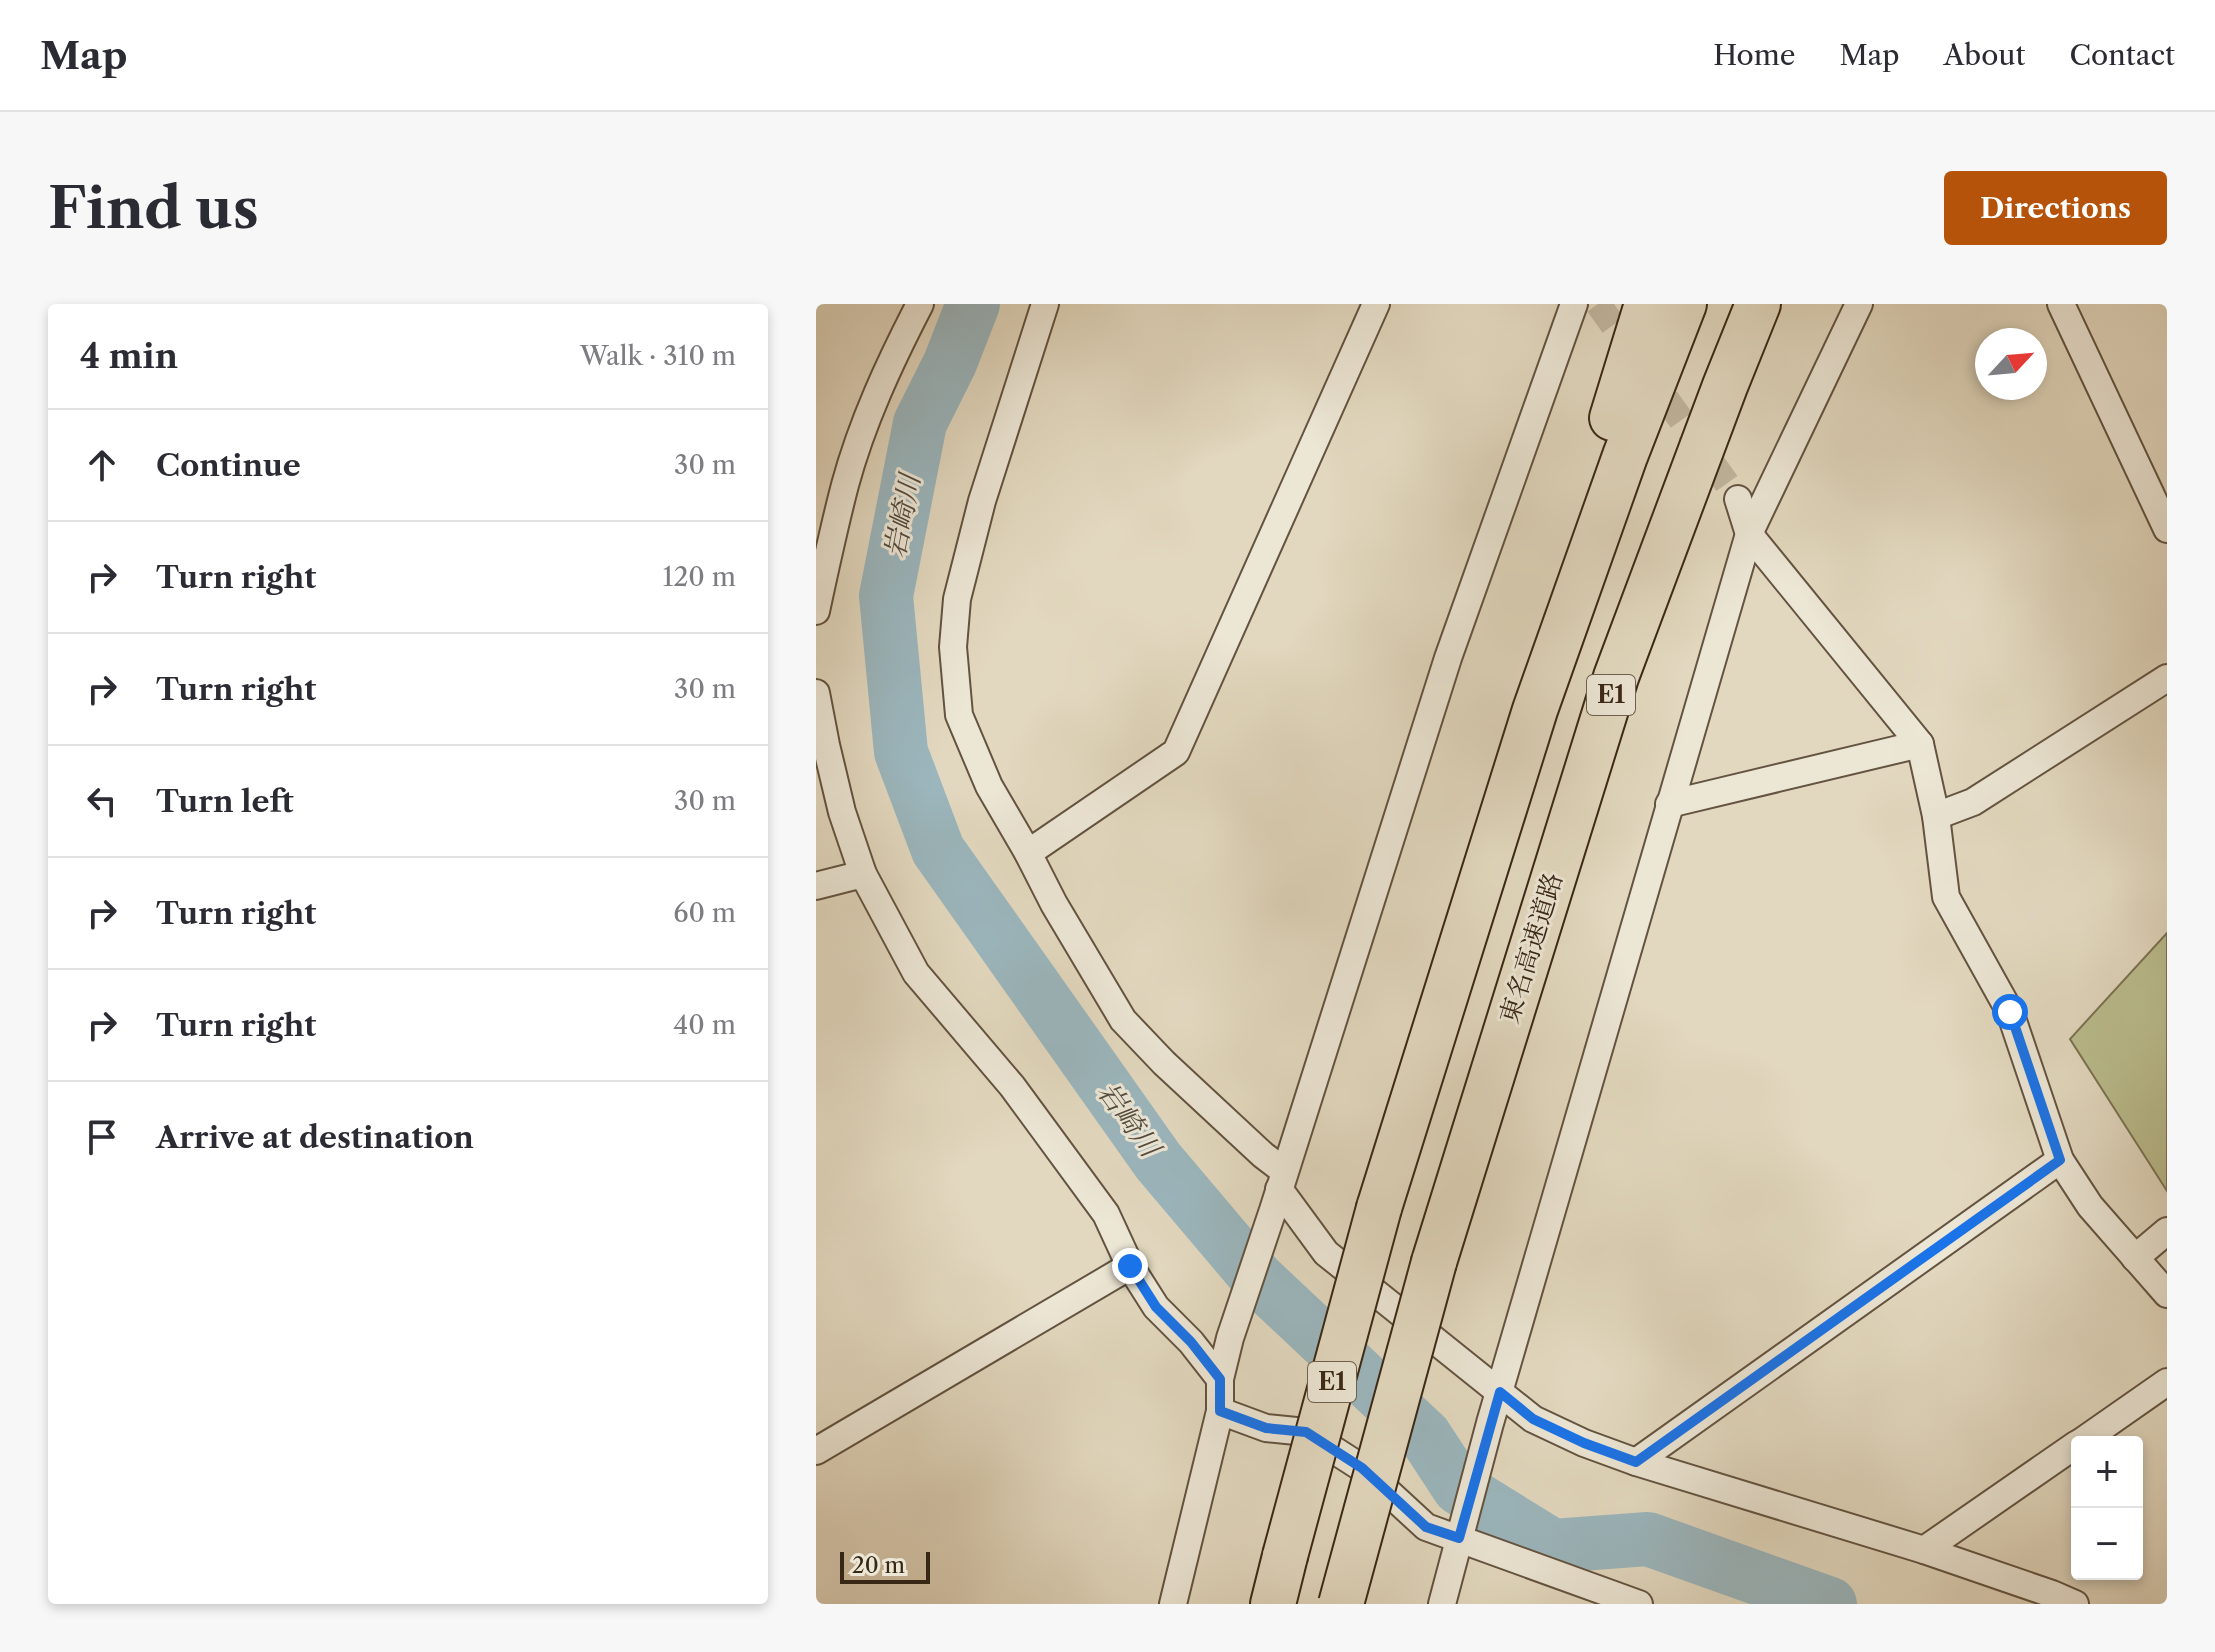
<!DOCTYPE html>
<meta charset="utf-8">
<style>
:root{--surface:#fff;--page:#f7f7f7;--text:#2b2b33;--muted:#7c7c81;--line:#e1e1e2;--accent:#b45309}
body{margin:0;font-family:"Libre Caslon Text","Noto Serif JP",serif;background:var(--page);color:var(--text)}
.controls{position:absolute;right:24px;bottom:24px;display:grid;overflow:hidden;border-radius:8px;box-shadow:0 4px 12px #0003}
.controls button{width:72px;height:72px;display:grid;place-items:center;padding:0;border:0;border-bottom:2px solid var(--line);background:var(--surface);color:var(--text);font:40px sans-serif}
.compass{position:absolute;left:1159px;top:24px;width:72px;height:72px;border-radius:50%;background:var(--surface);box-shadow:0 4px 12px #0003;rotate:64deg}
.scale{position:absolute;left:24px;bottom:20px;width:90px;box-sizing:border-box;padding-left:8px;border:4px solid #392715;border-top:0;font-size:22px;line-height:28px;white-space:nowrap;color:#392715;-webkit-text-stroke:6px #ece6d5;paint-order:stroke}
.stop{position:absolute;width:24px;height:24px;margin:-18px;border:6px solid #1a73e8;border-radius:50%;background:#fff}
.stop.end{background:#1a73e8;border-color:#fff;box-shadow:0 2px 8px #0008}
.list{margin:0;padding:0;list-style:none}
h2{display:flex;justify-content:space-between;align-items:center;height:104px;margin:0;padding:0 32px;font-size:34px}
h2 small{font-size:26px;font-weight:400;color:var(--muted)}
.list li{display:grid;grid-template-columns:52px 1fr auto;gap:24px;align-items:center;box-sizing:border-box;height:112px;padding:0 32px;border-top:2px solid var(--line)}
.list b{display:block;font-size:30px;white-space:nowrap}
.list em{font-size:26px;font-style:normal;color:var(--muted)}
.icon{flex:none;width:44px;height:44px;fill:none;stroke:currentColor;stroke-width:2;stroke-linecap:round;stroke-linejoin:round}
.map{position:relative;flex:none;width:1351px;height:1300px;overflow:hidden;border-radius:8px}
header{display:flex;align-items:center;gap:48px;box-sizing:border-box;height:112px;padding:0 40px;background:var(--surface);border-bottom:2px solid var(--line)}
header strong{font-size:38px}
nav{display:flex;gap:44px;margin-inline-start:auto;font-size:28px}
.intro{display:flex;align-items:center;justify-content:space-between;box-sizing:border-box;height:192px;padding:0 48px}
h1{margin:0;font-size:56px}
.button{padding:20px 36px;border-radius:8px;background:var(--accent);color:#fff;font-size:28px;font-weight:700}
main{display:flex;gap:48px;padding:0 48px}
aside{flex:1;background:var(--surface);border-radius:8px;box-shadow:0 4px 12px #0003}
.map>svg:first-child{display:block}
.green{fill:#babc8d;stroke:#7a7251;stroke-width:2}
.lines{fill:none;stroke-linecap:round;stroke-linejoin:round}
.river{stroke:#9bb6bd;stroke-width:54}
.street-tunnel{stroke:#c0b59d;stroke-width:26;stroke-dasharray:26 13;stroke-linecap:butt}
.street-casing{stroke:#635340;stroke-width:30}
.highway-casing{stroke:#392715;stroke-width:48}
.street{stroke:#ece6d5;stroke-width:26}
.highway{stroke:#e2d8bf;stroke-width:44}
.highway-bridge-casing{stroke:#392715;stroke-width:48;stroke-linecap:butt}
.highway-bridge{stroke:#e2d8bf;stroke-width:44}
.route{stroke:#1a73e8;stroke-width:10}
.labels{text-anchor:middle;stroke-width:6;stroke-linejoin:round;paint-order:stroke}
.shield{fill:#ece6d5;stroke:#6f604f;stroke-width:2}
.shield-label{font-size:24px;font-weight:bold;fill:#392715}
.street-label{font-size:26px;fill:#392715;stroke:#ece6d5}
.water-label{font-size:28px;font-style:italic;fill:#524b3f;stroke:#ece6d5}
</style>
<header>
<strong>Map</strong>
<nav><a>Home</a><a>Map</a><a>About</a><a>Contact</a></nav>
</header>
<div class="intro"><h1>Find us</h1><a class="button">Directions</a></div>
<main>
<aside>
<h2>4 min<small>Walk · 310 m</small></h2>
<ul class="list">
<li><svg class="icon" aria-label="ahead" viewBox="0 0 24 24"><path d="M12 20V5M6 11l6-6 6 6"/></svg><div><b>Continue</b></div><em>30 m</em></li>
<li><svg class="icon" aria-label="right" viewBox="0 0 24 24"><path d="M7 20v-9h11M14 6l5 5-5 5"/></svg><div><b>Turn right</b></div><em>120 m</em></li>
<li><svg class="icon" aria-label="right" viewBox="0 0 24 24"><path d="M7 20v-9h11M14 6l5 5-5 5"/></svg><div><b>Turn right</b></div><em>30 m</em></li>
<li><svg class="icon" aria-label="left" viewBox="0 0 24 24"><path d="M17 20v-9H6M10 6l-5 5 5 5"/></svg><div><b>Turn left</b></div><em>30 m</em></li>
<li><svg class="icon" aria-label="right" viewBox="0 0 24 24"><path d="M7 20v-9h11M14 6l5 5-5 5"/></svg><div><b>Turn right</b></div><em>60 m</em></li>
<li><svg class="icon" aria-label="right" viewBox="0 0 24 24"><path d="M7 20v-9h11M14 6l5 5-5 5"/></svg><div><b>Turn right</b></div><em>40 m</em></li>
<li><svg class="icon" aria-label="arrive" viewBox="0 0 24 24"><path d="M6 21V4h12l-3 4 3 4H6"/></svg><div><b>Arrive at destination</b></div></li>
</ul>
</aside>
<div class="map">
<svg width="1351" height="1300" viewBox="0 0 1351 1300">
<rect width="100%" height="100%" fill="#e2d8bf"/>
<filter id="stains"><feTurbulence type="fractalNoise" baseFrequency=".0025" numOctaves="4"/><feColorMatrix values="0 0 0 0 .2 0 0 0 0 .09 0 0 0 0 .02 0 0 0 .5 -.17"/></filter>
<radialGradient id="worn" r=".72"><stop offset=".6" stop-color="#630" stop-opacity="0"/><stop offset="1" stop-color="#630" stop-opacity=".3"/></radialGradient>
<path class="green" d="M1351 629V887L1254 735Z"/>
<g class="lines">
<path class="river" d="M157 0 134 59 104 119 70 292 85 448 122 546 342 857 441 974 609 1132 643 1184 737 1242 832 1235 1014 1300"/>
<path class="street-tunnel" d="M782 0 922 195"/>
<defs>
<g id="street">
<path d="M229 0 166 197 141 295 137 343 143 411 173 482 212 549 238 600 307 716 348 759 447 851 468 867"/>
<path d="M1245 0 1351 225"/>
<path d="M922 195 933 230 1104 440 1120 512 1130 593 1194 708 1244 856 1274 902 1351 990"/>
<path d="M0 307C9 265 18 223 29 181 46 118 74 58 104 0"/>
<path d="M0 389 10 441 26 508 47 570"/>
<path d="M853 500 1104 440"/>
<path d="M1120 512 1157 498 1351 374"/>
<path d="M212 549 360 448 560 0"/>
<path d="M0 582 47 570 100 669 196 782 290 910 314 962 340 1003 375 1038 404 1075"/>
<path d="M463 885 510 949 717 1115 768 1139 820 1158 1108 1246 1261 1140"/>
<path d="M1319 954 1351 927"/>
<path d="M404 1107 450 1124 490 1128 546 1164 610 1223 823 1300"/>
<path d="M1265 1138 1351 1078"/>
<path d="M0 1147 314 962"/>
<path d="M820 1158 1244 856"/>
<path d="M1108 1246 1236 1290 1259 1300"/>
<path d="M357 1300 404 1107V1075L414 1034 457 906 632 354 758 0"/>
<path d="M626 1300 674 1119 933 230 1043 0"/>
</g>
<g id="highway">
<path d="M796 114 831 0"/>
<path d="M563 904 719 406 809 152 868 0"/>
<path d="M618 958 800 373 909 82 942 0"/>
<path d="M457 1300 469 1252"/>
</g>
</defs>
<use href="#street" class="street-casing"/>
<use href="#highway" class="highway-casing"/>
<use href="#street" class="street"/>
<use href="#highway" class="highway"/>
<defs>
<g id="highway-bridge">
<path d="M469 1252 563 904"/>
<path d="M525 1300 618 958"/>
</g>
</defs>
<use href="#highway-bridge" class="highway-bridge-casing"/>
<use href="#highway-bridge" class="highway-bridge"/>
</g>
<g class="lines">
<path class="route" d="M314 962 340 1003 375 1038 404 1075V1107L450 1124 490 1128 546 1164 610 1223 643 1234 684 1088 717 1115 768 1139 820 1158 1244 856 1194 708"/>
</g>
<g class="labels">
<g class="shield">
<rect x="771" y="371" width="48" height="40" rx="6"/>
<rect x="492" y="1058" width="48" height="40" rx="6"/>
</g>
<g class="shield-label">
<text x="795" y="399">E1</text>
<text x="516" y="1086">E1</text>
</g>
<g class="street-label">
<text transform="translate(715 644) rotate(-73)" y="9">東名高速道路</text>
</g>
<g class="water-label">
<text transform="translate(86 212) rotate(-79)" y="10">岩崎川</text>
<text transform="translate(313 815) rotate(54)" y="10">岩崎川</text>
</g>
</g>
<rect width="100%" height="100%" filter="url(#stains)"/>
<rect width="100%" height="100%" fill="url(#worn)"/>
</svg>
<div class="controls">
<button>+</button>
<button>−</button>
</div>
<svg class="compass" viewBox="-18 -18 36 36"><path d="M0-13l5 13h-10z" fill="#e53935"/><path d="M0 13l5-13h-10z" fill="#7c7c81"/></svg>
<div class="scale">20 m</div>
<div class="stop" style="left:1194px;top:708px"></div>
<div class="stop end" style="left:314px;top:962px"></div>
</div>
</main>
